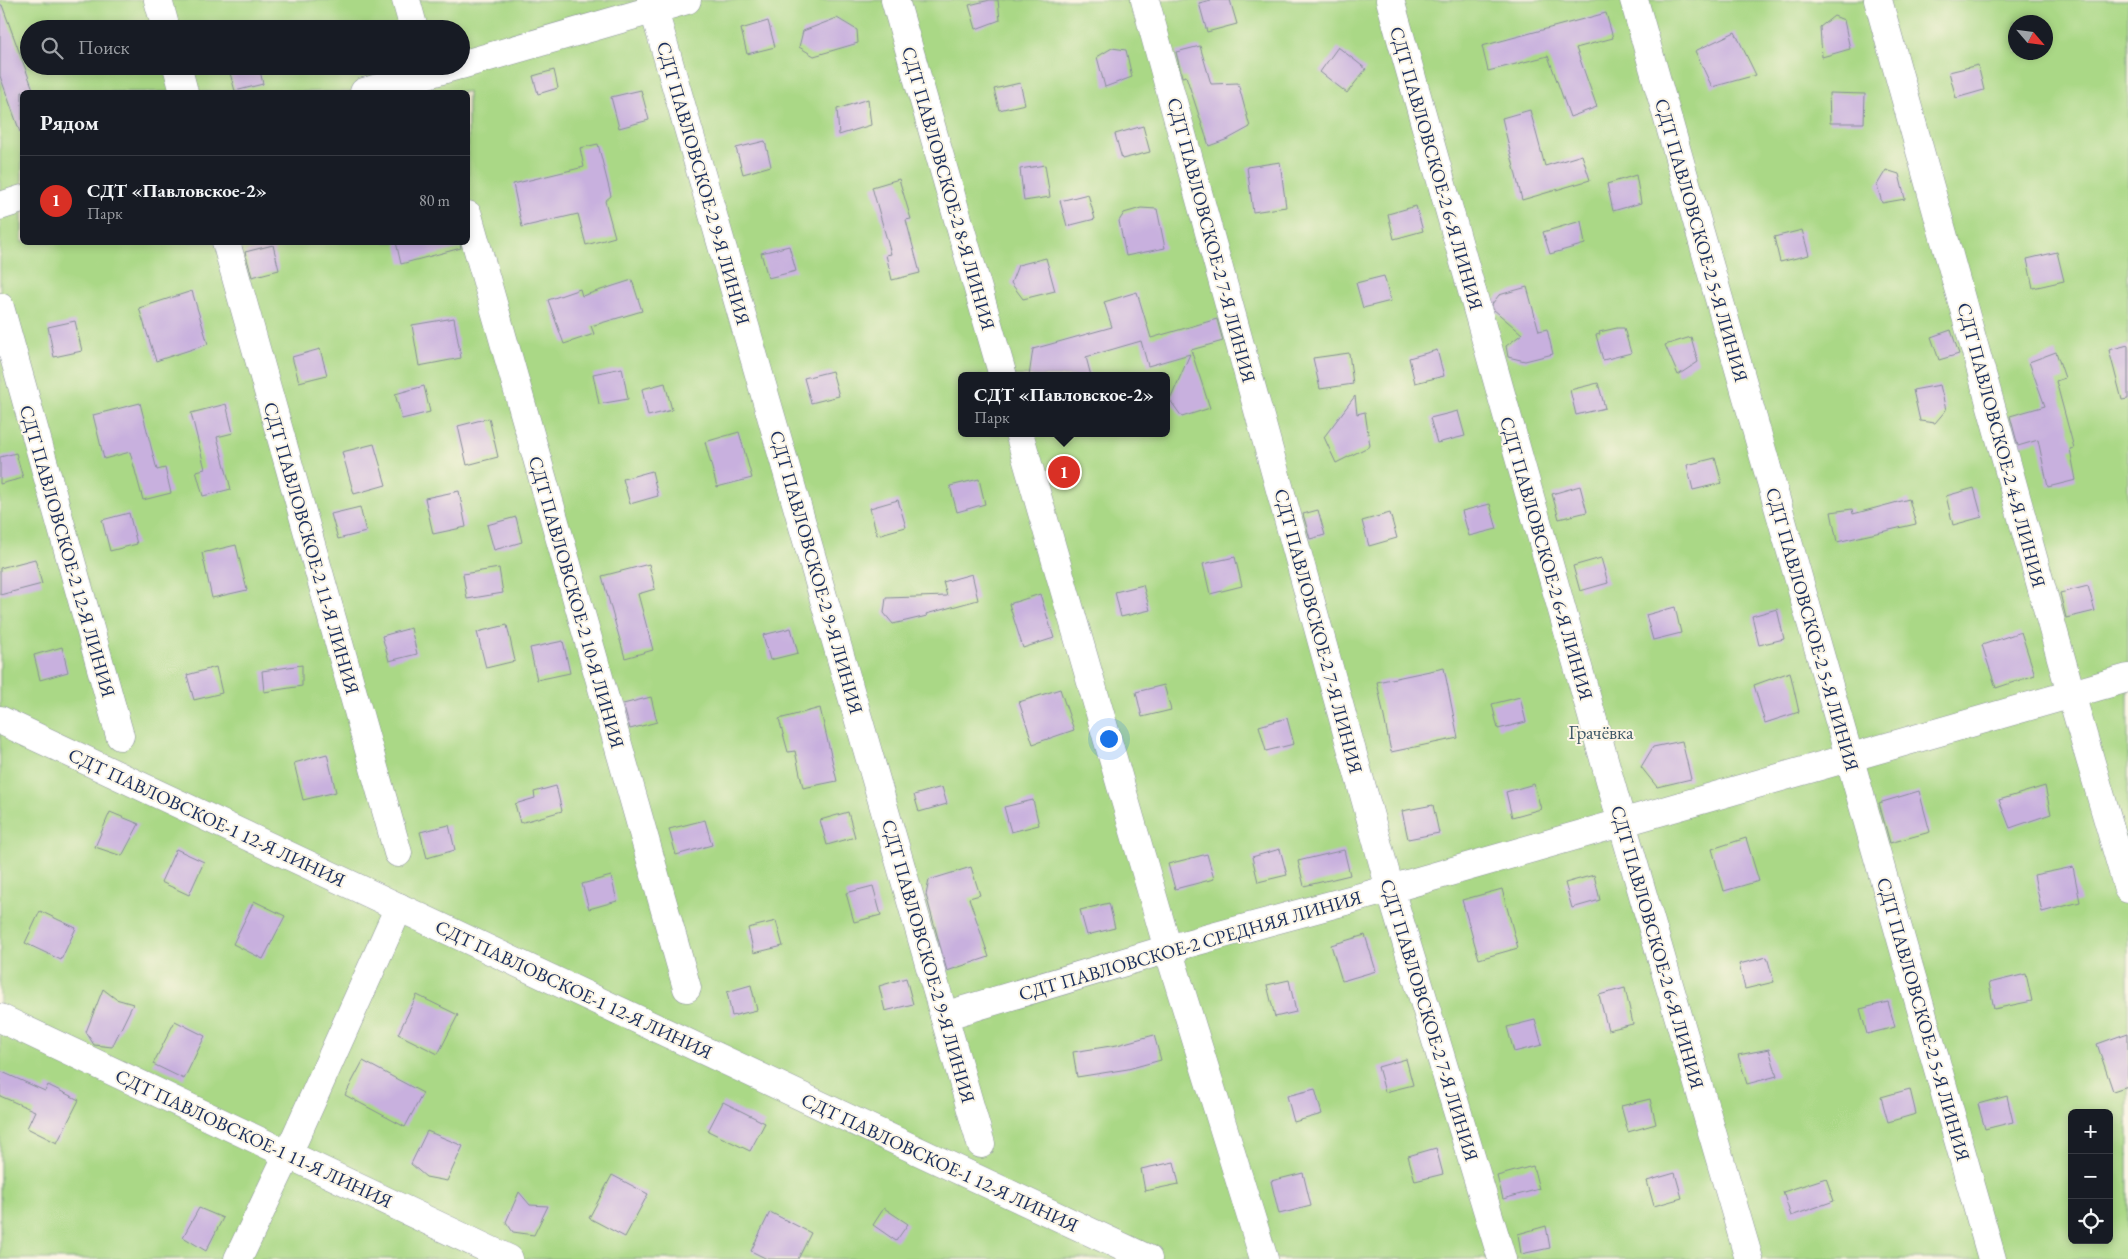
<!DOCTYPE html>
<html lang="ru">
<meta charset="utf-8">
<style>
:root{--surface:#171b24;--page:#242831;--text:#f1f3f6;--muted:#9ea1a6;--line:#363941;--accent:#d93025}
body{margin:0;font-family:"EB Garamond",serif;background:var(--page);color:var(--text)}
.controls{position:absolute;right:15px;bottom:15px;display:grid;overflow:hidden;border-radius:8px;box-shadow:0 2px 8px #0003}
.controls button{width:45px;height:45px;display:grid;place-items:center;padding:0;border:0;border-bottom:1px solid var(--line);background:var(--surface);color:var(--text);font:25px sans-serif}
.compass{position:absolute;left:2008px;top:15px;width:45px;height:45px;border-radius:50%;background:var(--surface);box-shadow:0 2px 8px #0003;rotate:118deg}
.you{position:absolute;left:1108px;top:738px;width:18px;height:18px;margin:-12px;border:4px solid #fff;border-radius:50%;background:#1a73e8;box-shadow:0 0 0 8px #1a73e833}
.badge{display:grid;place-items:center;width:32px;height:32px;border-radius:50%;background:var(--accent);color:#fff;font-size:16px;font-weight:700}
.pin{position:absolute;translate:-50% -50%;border:2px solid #fff;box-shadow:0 1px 5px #0006}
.popup{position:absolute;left:958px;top:372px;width:212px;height:65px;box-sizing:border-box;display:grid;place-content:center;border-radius:8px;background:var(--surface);filter:drop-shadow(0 1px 4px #0005);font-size:16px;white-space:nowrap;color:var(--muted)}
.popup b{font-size:19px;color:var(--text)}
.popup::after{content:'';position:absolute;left:50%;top:100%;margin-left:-10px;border:10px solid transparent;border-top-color:var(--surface)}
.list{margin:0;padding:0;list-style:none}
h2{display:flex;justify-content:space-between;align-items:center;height:65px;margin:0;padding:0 20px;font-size:21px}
h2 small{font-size:16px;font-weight:400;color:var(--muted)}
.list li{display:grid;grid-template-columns:32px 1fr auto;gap:15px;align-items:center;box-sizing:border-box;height:90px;padding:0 20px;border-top:1px solid var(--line)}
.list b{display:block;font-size:19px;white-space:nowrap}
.list p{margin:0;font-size:16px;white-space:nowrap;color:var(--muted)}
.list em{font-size:16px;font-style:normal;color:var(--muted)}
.icon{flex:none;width:28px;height:28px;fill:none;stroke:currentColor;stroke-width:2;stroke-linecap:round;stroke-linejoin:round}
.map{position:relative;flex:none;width:2128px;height:1259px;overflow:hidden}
.search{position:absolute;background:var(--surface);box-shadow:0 2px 8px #0003;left:20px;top:20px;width:450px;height:55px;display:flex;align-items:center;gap:12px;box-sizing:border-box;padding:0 18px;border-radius:28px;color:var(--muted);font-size:19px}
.panel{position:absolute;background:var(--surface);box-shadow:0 2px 8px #0003;left:20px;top:90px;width:450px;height:155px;border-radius:8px}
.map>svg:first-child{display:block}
.green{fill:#aad886;stroke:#628472;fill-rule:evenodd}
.building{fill:#c8b0de}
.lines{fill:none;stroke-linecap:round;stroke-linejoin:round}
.minor-casing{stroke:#878e98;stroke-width:29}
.minor{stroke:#fff;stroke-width:28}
.labels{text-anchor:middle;stroke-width:4;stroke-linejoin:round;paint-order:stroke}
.street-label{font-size:19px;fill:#1b2f5e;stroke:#fcf5e5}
.park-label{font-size:19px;fill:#3f5968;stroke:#fcf5e5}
</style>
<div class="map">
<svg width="2128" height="1259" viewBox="0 0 2128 1259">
<rect width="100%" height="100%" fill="#fcf5e5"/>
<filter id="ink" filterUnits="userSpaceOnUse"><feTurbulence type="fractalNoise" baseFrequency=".02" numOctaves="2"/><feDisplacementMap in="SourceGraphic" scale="10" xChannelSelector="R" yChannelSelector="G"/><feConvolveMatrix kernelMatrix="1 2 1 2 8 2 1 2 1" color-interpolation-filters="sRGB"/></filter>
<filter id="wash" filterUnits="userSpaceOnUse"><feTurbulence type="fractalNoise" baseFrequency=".0096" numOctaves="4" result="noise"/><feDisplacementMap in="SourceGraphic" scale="20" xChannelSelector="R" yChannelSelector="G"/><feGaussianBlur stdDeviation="1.12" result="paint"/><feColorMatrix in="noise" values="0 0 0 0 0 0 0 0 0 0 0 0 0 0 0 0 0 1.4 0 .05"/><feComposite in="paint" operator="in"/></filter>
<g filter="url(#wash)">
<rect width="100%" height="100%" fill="#f3ecd3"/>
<path class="green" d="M0 0H2128V1259H0ZM2016 22H2046V52H2016ZM29 29H461V66H29ZM22 92H468V242H22ZM962 376H1166V433H962ZM2072 1113H2109V1240H2072Z"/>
<g id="blocks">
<g class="building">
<path d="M990 0H998L1000 20 976 29 969 5Z"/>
<path d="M1211 0H1230L1237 24 1207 32 1199 3Z"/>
<path d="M0 5H2L34 92H22V131L20 132 0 76Z"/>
<path d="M1606 13 1613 38 1576 48 1597 107 1570 117 1548 56 1488 71 1482 46Z"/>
<path d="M1834 16 1844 20 1850 49 1822 57 1820 27Z"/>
<path d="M837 18 857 30 858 43 814 56 799 47 803 31Z"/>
<path d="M768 21 775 47 747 54 741 29Z"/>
<path d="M1735 32 1756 75 1712 87 1695 51Z"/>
<path d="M1200 46 1211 84 1238 83 1250 127 1228 139 1209 146 1186 76 1182 77 1176 52Z"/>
<path d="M1338 47 1366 69 1347 93 1320 72Z"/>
<path d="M1112 48 1126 50 1132 77 1105 87 1097 57Z"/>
<path d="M1978 65 1984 90 1956 98 1949 72Z"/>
<path d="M228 66H259L263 84 235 91Z"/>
<path d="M554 70 558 88 538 94 533 76Z"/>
<path d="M1020 83 1025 104 999 110 994 89Z"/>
<path d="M641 90 649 120 619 128 611 97Z"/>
<path d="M1829 93 1865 94 1864 123H1830Z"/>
<path d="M868 99 871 125 839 135 837 109Z"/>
<path d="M1530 110 1545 166 1582 155 1590 180 1522 200 1502 118Z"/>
<path d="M1143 126 1150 152 1122 159 1115 134Z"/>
<path d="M765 141 771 166 743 174 736 148Z"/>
<path d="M598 144 611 196 605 201 615 237 586 245 578 214 522 227 513 184 584 167 580 148Z"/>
<path d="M1280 162 1286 207 1253 212 1247 167Z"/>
<path d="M1045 165 1050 197 1024 201 1020 169Z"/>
<path d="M1886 170 1899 174 1905 199 1882 203 1877 185Z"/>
<path d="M1636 175 1641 203 1613 211 1607 184Z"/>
<path d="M899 179 911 219 906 220 920 273 892 280 886 255 891 254 872 187Z"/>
<path d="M1088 194 1095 219 1067 226 1060 201Z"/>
<path d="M1416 206 1423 231 1394 239 1388 214Z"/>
<path d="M1141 208 1157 209 1165 248 1126 256 1119 221 1124 213Z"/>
<path d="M1581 221 1585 244 1550 254 1543 232Z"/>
<path d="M1802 230 1809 255 1780 262 1774 237Z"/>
<path d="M396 242H460L461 248 401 264Z"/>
<path d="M273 245 279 270 252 277 245 252Z"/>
<path d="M789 246 796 271 768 278 761 253Z"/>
<path d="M2057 252 2064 281 2033 288 2027 259Z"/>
<path d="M1046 258 1055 291 1023 299 1011 283 1018 265Z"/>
<path d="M1384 276 1391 301 1363 308 1356 283Z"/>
<path d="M632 280 642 311 591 326 594 334 564 344 548 300 580 289 582 296Z"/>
<path d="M1527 287 1539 331 1547 329 1553 354 1525 361 1508 357 1506 346 1522 334 1493 309 1492 304 1499 295Z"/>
<path d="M192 291 208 344 156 361 139 308Z"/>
<path d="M1137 292 1151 338 1217 319 1223 341 1191 350 1210 408 1182 417 1170 400 1190 354 1148 366 1141 341 1086 357 1091 376H1029L1033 349 1112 327 1104 302Z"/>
<path d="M454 318 461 358 419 366 412 325Z"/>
<path d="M75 321 82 351 54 357 48 327Z"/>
<path d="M1617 328H1624L1631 353 1603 360 1596 335 1600 334 1599 332Z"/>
<path d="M1951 330 1959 354 1939 360 1931 337Z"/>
<path d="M1691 337 1698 362 1678 375 1665 345Z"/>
<path d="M2128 345V399L2122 400 2109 350Z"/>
<path d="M320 349 327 375 299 382 292 357Z"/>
<path d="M1437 350 1444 376 1415 383 1409 358Z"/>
<path d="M2056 352 2065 378 2056 381 2074 448 2070 449 2076 480 2048 487 2038 440 2018 446 2010 416 2045 406 2029 362Z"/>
<path d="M1349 353 1353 384 1320 389 1313 358Z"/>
<path d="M622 368 628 399 599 404 593 374Z"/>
<path d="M832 371 839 396 811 403 804 378Z"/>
<path d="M665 383 672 410 648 416 642 389Z"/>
<path d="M1598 383 1605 408 1576 415 1570 390Z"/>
<path d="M1940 385 1946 410 1935 423 1920 421 1913 390Z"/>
<path d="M424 386 430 412 402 419 395 394Z"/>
<path d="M1355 396 1357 414 1365 412 1370 446 1336 463 1324 437Z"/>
<path d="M140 403 157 470 165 468 171 493 143 500 130 452 104 459 93 415Z"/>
<path d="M226 404 233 433 217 437 231 489 203 496 196 471 205 469 191 413Z"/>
<path d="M1458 411 1465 436 1437 443 1430 418Z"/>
<path d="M489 418 498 457 467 465 458 426Z"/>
<path d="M739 432 752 478 717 487 705 442Z"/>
<path d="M374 444 386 485 354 494 342 452Z"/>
<path d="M16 453 23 478 0 484V457Z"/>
<path d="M1715 458 1722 483 1693 490 1687 465Z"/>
<path d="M652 471 658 496 630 504 623 479Z"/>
<path d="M979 479 985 504 957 512 950 486Z"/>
<path d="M1580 486 1587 512 1559 519 1552 494Z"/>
<path d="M1974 488 1982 517 1953 525 1946 496Z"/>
<path d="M459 491 466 527 433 534 425 498Z"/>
<path d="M1909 499 1916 524 1837 542 1831 512 1852 509 1853 514Z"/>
<path d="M898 500 906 527 877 535 870 508Z"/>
<path d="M1490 504 1497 529 1469 536 1462 511Z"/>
<path d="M360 507 366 532 338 539 331 514Z"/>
<path d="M1318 510 1325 535 1310 539 1303 514Z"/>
<path d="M129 513 137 544 110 551 102 520Z"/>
<path d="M1390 513 1397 538 1369 546 1362 521Z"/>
<path d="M516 517 522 542 494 550 487 525Z"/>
<path d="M236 545 247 590 212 598 202 553Z"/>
<path d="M1235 557 1242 586 1210 594 1203 564Z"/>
<path d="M1601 558 1608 583 1580 591 1573 566Z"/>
<path d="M35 559 42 584 0 595V568Z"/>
<path d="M649 564 655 589 638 594 653 650 625 658 602 576Z"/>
<path d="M499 568 503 593 467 599 463 574Z"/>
<path d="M972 574 978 600 926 614 927 616 893 624 884 613 886 598 947 596 943 582Z"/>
<path d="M1143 585 1150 610 1121 617 1115 592Z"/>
<path d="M2088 586 2095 611 2066 618 2060 593Z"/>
<path d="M1040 594 1054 638 1023 648 1009 604Z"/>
<path d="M1675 607 1681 633 1653 640 1646 615Z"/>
<path d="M1777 609 1784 639 1759 645 1752 616Z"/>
<path d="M507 625 515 661 486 668 477 632Z"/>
<path d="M411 628 417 654 389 661 382 636Z"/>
<path d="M791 628 798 653 770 660 763 635Z"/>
<path d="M2021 632 2035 675 1996 688 1982 645Z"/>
<path d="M563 641 570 673 537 680 530 648Z"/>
<path d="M62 647 68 672 40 680 34 655Z"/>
<path d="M302 665V686L264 692 262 671Z"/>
<path d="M216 667 222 693 194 700 187 675Z"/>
<path d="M1444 668 1458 738 1391 752 1377 682Z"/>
<path d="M1790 672 1799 712 1765 723 1754 685Z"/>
<path d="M1164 685 1171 710 1142 717 1136 692Z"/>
<path d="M1060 689 1074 730 1033 744 1019 702Z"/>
<path d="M651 697 657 722 630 729 623 704Z"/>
<path d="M1520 697 1526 722 1498 729 1492 704Z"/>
<path d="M820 708 837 781 803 788 795 751 788 752 779 719Z"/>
<path d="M1287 718 1294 744 1266 751 1259 726Z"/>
<path d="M1682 741 1691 779 1657 787 1641 767 1653 747Z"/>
<path d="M327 754 336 792 303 800 294 763Z"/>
<path d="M1534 784 1541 809 1512 817 1506 792Z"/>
<path d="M556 786 562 811 520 823 515 804 535 798 534 792Z"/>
<path d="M2045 786 2051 814 2010 828 1999 800Z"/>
<path d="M942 787 947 804 919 812 914 795Z"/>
<path d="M1919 791 1930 832 1890 843 1879 803Z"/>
<path d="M1033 800 1039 825 1011 832 1004 807Z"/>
<path d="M1433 805 1439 833 1408 839 1402 811Z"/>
<path d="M110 812 139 824 122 856 95 847Z"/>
<path d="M848 812 855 837 827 845 820 820Z"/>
<path d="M705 820 712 845 676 855 669 829Z"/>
<path d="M449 825 455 850 427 858 420 832Z"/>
<path d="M1746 838 1759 881 1724 891 1712 849Z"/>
<path d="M176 849 204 862 189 895 161 882Z"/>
<path d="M1280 849 1287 875 1258 882 1252 857Z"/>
<path d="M1344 850 1350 875 1304 886 1298 861Z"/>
<path d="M1207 854 1214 879 1175 889 1168 864Z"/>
<path d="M971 867 980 895 969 898 989 957 947 971 926 895 929 880Z"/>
<path d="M2073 867 2080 902 2042 912 2034 875Z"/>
<path d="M1594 875 1600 900 1572 908 1565 883Z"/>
<path d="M611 876 617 901 589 909 582 884Z"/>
<path d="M873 886 881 915 854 922 846 893Z"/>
<path d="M1502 889 1518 948 1479 959 1462 900Z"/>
<path d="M254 901 285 916 263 959 233 944Z"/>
<path d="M1109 903 1115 928 1087 935 1080 910Z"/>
<path d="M40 911 76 928 61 960 25 943Z"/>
<path d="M776 921 783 946 754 953 748 928Z"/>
<path d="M1365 935 1376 971 1342 981 1331 945Z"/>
<path d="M1767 957 1774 982 1745 989 1739 964Z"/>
<path d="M2026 974 2032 1001 1994 1009 1989 983Z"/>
<path d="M906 978 913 1004 885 1011 879 986Z"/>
<path d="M1289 980 1296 1012 1275 1017 1267 985Z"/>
<path d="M751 985 757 1010 732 1016 727 992Z"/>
<path d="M1625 988 1633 1024 1608 1030 1599 995Z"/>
<path d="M103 989 116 999 133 1004 112 1047 94 1045 86 1032Z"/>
<path d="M417 995 458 1015 438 1054 398 1034Z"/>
<path d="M1888 1002 1895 1027 1867 1034 1860 1009Z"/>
<path d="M1535 1020 1542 1045 1514 1052 1507 1027Z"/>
<path d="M175 1021 205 1036 184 1079 153 1064Z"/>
<path d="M2128 1033V1086L2113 1091 2097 1044Z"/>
<path d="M1154 1035 1161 1060 1128 1069 1077 1077 1073 1052 1117 1045Z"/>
<path d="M1769 1049 1777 1076 1747 1084 1738 1055Z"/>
<path d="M1406 1059 1413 1085 1385 1092 1378 1067Z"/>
<path d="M363 1061 423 1093 405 1127 345 1095Z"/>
<path d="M0 1071 45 1091 48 1085 79 1100 57 1143 27 1128 35 1111 0 1096Z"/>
<path d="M1315 1089 1322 1114 1294 1122 1287 1096Z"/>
<path d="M1910 1089 1916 1114 1888 1122 1881 1097Z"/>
<path d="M2007 1096 2013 1122 1985 1129 1978 1104Z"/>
<path d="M1650 1099 1656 1124 1628 1132 1621 1106Z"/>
<path d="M723 1102 765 1123 750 1151 708 1131Z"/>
<path d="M427 1131 463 1146 447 1181 426 1177 411 1164Z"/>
<path d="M1436 1148 1443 1174 1415 1181 1408 1156Z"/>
<path d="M1174 1162 1179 1184 1145 1191 1141 1169Z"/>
<path d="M1533 1166 1539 1189 1503 1199 1497 1176Z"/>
<path d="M1303 1173 1311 1206 1279 1214 1271 1181Z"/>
<path d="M1675 1173 1682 1198 1654 1206 1647 1181Z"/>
<path d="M612 1175 648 1194 625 1237 589 1218Z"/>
<path d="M1826 1178 1834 1201 1791 1216 1783 1192Z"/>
<path d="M519 1192 530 1205 548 1206 534 1235 513 1232 506 1222Z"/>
<path d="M199 1208 223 1218 206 1251 183 1237Z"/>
<path d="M884 1208 908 1224 896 1241 873 1225Z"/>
<path d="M770 1212 811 1233 798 1259H767L751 1251Z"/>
<path d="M1546 1226 1550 1248 1521 1254 1518 1234Z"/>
</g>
</g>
</g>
<g filter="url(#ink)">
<use href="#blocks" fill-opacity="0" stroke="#878e98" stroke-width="1"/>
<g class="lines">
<defs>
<g id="minor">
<path d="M158 0 166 29"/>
<path d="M406 0 414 29"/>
<path d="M651 0 981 1144"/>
<path d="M895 0 1003 376"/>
<path d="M1145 0 1390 889 1502 1259"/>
<path d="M1390 0 1622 823 1749 1259"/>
<path d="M1634 0 1992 1259"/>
<path d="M1878 0 2071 694 2128 889"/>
<path d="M461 65 687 0"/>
<path d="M177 66 184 92"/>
<path d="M364 92 456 66"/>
<path d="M0 206 22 199"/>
<path d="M468 215 687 988"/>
<path d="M226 242 398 853"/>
<path d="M0 307 120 736"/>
<path d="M1019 433 1168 949 1264 1259"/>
<path d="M0 720 1148 1259"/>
<path d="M944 1016 1168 949 1390 889 2128 678"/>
<path d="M0 1018 509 1259"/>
<path d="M238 1259 288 1154 399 907"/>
</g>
</defs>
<use href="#minor" class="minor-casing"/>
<use href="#minor" class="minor"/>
</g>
</g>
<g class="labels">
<g class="street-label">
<text transform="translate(1437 168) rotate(74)" y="7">СДТ ПАВЛОВСКОЕ-2 6-Я ЛИНИЯ</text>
<text transform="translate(704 183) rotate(74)" y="7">СДТ ПАВЛОВСКОЕ-2 9-Я ЛИНИЯ</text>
<text transform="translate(949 188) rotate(74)" y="7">СДТ ПАВЛОВСКОЕ-2 8-Я ЛИНИЯ</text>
<text transform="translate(1212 240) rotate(75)" y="7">СДТ ПАВЛОВСКОЕ-2 7-Я ЛИНИЯ</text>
<text transform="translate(1702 240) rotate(74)" y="7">СДТ ПАВЛОВСКОЕ-2 5-Я ЛИНИЯ</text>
<text transform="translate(2002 445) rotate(75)" y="7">СДТ ПАВЛОВСКОЕ-2 4-Я ЛИНИЯ</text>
<text transform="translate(312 548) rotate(74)" y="7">СДТ ПАВЛОВСКОЕ-2 11-Я ЛИНИЯ</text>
<text transform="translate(68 551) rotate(74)" y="7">СДТ ПАВЛОВСКОЕ-2 12-Я ЛИНИЯ</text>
<text transform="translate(1547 558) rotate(74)" y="7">СДТ ПАВЛОВСКОЕ-2 6-Я ЛИНИЯ</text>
<text transform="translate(817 572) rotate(74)" y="7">СДТ ПАВЛОВСКОЕ-2 9-Я ЛИНИЯ</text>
<text transform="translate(577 602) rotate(74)" y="7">СДТ ПАВЛОВСКОЕ-2 10-Я ЛИНИЯ</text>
<text transform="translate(1813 629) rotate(74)" y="7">СДТ ПАВЛОВСКОЕ-2 5-Я ЛИНИЯ</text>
<text transform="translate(1319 631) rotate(75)" y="7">СДТ ПАВЛОВСКОЕ-2 7-Я ЛИНИЯ</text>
<text transform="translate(207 817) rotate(25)" y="7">СДТ ПАВЛОВСКОЕ-1 12-Я ЛИНИЯ</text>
<text transform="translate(1190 945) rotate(-16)" y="7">СДТ ПАВЛОВСКОЕ-2 СРЕДНЯЯ ЛИНИЯ</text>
<text transform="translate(1658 947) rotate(74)" y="7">СДТ ПАВЛОВСКОЕ-2 6-Я ЛИНИЯ</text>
<text transform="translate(929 961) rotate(74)" y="7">СДТ ПАВЛОВСКОЕ-2 9-Я ЛИНИЯ</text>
<text transform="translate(574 989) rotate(25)" y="7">СДТ ПАВЛОВСКОЕ-1 12-Я ЛИНИЯ</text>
<text transform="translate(1924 1019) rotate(74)" y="7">СДТ ПАВЛОВСКОЕ-2 5-Я ЛИНИЯ</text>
<text transform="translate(1430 1020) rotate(73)" y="7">СДТ ПАВЛОВСКОЕ-2 7-Я ЛИНИЯ</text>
<text transform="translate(254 1138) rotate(25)" y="7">СДТ ПАВЛОВСКОЕ-1 11-Я ЛИНИЯ</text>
<text transform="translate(940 1162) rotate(25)" y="7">СДТ ПАВЛОВСКОЕ-1 12-Я ЛИНИЯ</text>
</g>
<g class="park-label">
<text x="1601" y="739">Грачёвка</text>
</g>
</g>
</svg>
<div class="controls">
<button>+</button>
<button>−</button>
<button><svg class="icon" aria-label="locate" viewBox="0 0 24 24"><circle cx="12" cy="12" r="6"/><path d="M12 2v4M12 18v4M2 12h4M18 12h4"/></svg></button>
</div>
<svg class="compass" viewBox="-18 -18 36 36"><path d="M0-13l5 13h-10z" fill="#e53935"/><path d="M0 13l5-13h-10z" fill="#9ea1a6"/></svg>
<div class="you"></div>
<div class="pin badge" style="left:1064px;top:472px">1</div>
<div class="popup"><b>СДТ «Павловское-2»</b>Парк</div>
<div class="search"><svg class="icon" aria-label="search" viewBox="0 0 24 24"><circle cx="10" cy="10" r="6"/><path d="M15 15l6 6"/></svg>Поиск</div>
<section class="panel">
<h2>Рядом<small></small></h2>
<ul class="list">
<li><span class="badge">1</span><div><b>СДТ «Павловское-2»</b><p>Парк</p></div><em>80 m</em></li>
</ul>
</section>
</div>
